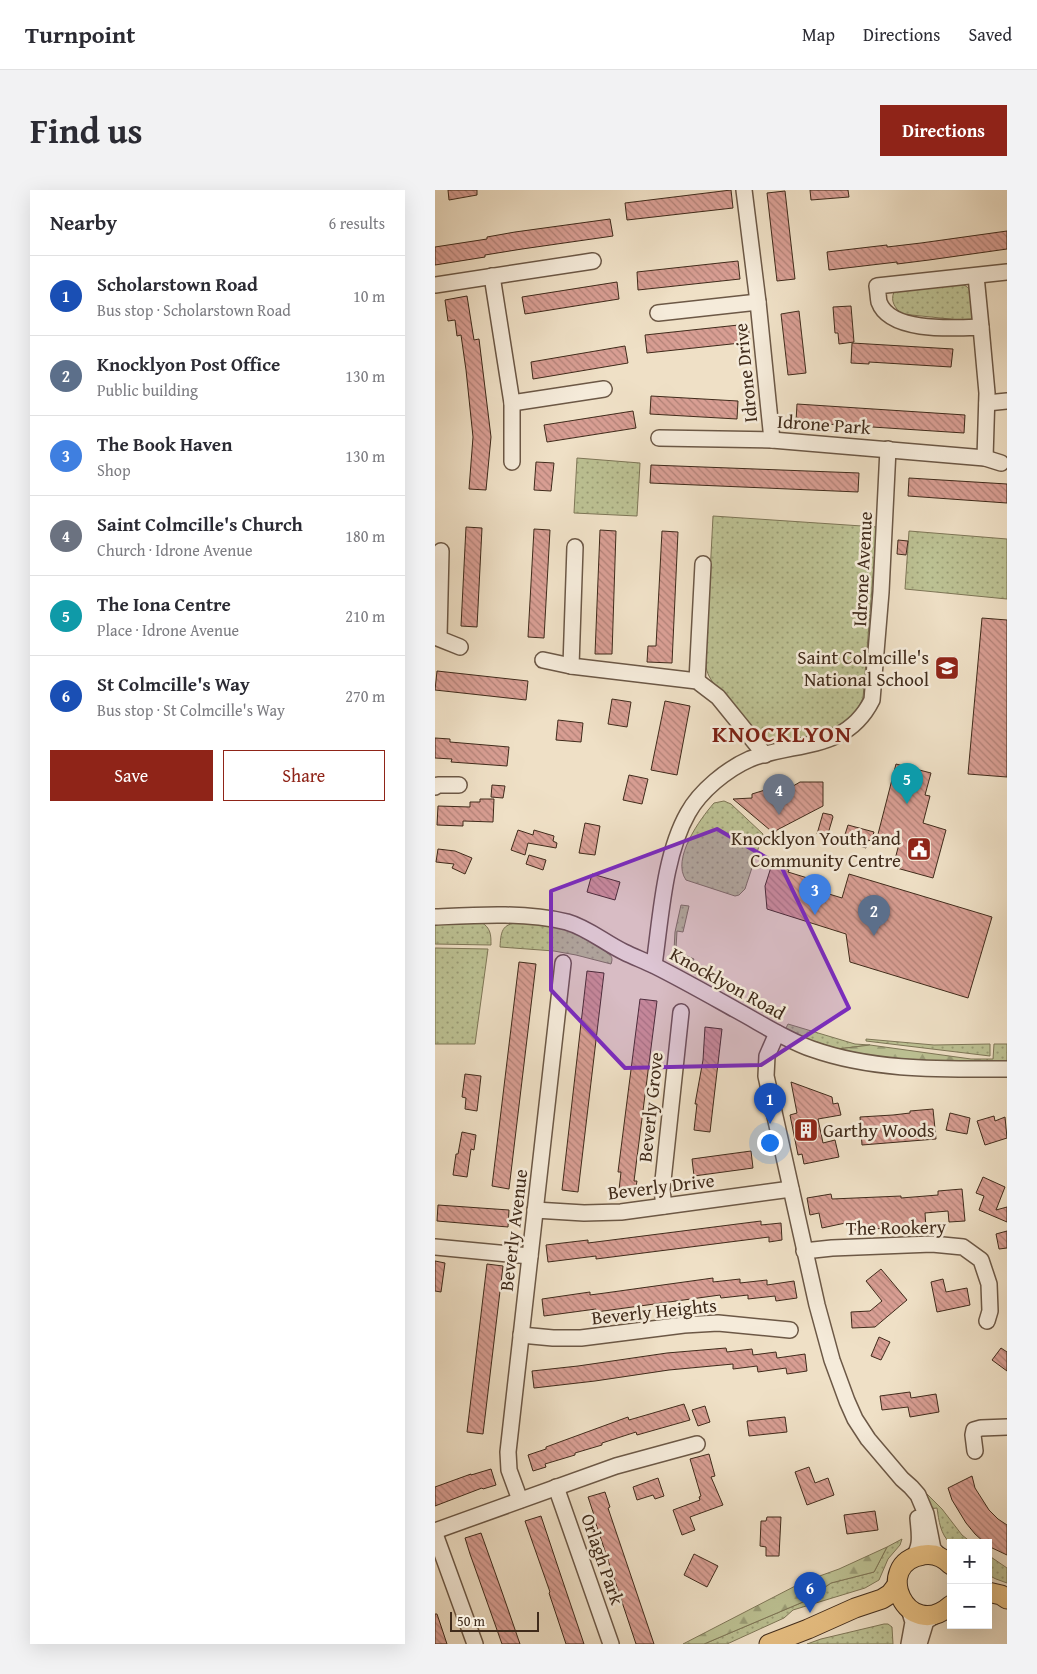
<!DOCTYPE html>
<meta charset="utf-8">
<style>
:root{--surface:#fff;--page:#f2f2f3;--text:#2b2b33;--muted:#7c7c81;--line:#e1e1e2;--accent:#8f2418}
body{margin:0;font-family:"Gentium Book Plus",serif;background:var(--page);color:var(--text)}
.controls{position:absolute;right:15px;bottom:15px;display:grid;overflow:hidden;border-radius:0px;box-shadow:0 5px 20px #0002}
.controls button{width:45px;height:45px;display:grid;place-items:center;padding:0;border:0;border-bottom:1px solid var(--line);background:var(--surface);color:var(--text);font:25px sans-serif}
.scale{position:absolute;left:15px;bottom:12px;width:89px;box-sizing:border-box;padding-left:5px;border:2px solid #402b1b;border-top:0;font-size:14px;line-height:18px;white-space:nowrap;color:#402b1b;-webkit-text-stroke:4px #f5ebda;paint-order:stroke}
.you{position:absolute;left:334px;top:952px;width:18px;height:18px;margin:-12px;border:4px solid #fff;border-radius:50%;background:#1a73e8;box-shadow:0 0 0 8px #1a73e833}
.badge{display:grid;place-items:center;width:32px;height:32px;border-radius:50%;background:var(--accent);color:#fff;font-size:16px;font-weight:700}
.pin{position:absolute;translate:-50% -41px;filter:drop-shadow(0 1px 2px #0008)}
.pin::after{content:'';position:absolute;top:26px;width:18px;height:15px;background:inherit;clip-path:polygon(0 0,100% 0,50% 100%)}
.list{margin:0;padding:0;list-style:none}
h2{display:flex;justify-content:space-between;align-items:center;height:65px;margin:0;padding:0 20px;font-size:21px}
h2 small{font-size:16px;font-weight:400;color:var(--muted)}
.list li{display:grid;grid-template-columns:32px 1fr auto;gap:15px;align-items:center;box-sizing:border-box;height:80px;padding:0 20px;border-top:1px solid var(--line)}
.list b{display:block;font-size:19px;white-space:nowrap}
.list p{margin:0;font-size:16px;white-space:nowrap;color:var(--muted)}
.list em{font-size:16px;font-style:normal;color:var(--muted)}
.actions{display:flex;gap:10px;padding:15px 20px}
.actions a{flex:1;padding:11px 0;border:1px solid var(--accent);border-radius:0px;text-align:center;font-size:18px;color:var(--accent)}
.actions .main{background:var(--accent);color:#fff}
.map{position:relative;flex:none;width:572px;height:1454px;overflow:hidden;border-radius:0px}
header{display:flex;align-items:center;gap:30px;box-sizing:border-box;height:70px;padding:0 25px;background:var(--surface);border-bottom:1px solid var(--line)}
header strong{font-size:24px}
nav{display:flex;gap:28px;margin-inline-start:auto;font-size:18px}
.intro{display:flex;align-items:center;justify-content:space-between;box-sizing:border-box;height:120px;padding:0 30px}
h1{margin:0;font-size:35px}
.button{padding:12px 22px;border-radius:0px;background:var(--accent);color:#fff;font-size:18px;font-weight:700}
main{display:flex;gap:30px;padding:0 30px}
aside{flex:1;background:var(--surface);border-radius:0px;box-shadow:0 5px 20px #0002}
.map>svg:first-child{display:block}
.grass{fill:url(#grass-dots);stroke:#7e7657}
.forest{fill:url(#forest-firs);stroke:#7e7657}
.building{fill:url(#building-back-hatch);stroke:#402b1b}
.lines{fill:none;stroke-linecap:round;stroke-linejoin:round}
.minor-casing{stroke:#6c5846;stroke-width:18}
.major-casing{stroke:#402b1b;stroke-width:21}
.minor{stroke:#f5ebda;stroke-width:15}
.major{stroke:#e8c083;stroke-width:19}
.marked{fill:#7b2cbf;fill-opacity:0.2;stroke:#7b2cbf;stroke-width:4;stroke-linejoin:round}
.labels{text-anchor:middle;stroke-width:5;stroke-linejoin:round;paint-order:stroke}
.street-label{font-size:19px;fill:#402b1b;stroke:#f5ebda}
.poi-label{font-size:19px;fill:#402b1b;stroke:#f5ebda;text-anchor:end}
.district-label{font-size:24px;font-weight:bold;letter-spacing:1px;fill:#7a1f14;stroke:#f5ebda}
</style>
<header>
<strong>Turnpoint</strong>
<nav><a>Map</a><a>Directions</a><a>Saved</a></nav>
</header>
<div class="intro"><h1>Find us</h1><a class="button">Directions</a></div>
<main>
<aside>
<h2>Nearby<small>6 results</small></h2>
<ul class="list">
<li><span class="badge" style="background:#1a4fb4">1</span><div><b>Scholarstown Road</b><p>Bus stop · Scholarstown Road</p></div><em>10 m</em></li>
<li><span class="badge" style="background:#5c6f8a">2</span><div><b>Knocklyon Post Office</b><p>Public building</p></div><em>130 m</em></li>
<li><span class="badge" style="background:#3f7fe0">3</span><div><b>The Book Haven</b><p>Shop</p></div><em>130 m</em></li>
<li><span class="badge" style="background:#6b7280">4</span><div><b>Saint Colmcille's Church</b><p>Church · Idrone Avenue</p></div><em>180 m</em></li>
<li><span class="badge" style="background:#0f9aa8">5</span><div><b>The Iona Centre</b><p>Place · Idrone Avenue</p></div><em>210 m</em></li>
<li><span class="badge" style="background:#1a4fb4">6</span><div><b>St Colmcille's Way</b><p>Bus stop · St Colmcille's Way</p></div><em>270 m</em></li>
</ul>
<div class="actions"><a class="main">Save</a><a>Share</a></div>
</aside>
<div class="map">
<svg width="572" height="1454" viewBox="0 0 572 1454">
<defs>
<pattern id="grass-dots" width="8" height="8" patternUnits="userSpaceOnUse" patternTransform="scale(1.25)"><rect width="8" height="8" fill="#bcc193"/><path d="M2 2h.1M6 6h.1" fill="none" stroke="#9a9d77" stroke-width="1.8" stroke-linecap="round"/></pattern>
<pattern id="forest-firs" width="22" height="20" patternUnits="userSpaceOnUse" patternTransform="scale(1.25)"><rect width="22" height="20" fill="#bcc193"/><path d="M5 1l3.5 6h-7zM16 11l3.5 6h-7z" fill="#9a9d77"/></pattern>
<pattern id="building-back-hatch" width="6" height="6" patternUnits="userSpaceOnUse" patternTransform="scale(1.25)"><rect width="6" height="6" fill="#d89e93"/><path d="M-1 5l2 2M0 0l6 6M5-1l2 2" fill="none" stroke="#b18177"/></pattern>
</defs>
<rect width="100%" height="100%" fill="#efe0c6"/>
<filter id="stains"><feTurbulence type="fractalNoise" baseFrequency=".004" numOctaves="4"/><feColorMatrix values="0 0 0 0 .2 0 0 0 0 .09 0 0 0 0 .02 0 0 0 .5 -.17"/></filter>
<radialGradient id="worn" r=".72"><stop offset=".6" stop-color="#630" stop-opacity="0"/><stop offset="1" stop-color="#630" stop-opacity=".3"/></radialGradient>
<g class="grass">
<path d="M525 94C540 96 538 114 539 127L534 131 467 124C460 118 455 111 459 102L463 100Z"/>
<path d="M142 268 205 273 202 326 139 323Z"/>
<path d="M278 326 442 337 428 508C415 538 391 543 363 550 356 552 347 556 340 554 335 554 330 551 326 548 314 538 281 500 274 486 270 479 271 471 271 463Z"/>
<path d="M474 341 572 349V409L470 399Z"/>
<path d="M289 611 296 614 328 644 310 699 304 705 300 706 251 690C236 669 265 629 279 613Z"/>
<path d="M246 715 254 716 248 742 242 741 241 758 245 763 259 769 257 773 245 766 239 760 240 742Z"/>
<path d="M46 732C56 738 56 745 56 755L0 754V733Z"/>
<path d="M87 732 112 734 138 741 172 760V763C177 766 178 768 176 774L141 765 119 761 65 757C66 738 68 734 87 732Z"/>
<path d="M0 758 53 759 40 854H0Z"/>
<path d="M353 834 420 854 435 855 403 859 375 850 351 838Z"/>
<path d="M431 849 499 855 555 854V866L431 851Z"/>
<path d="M559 854H572V872H552V869H558Z"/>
<path d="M489 1301 507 1319 527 1345 537 1353 516 1354C505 1344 504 1331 502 1318L493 1319Z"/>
<path d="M467 1349 465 1355 453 1369 444 1390 430 1398 358 1420 349 1428 292 1454H269L368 1412 396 1393 439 1382 452 1357Z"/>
<path d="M553 1365 572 1378V1393L561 1389 553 1385Z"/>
<path d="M449 1434H453L457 1437 458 1454H372L386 1449Z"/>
</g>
<g class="forest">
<path d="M435 855 536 869H552V872C501 871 452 871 403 859Z"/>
<path d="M452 1357 439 1382 396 1393 368 1412 269 1454H248L368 1392 404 1379Z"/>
</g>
<g class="building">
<path d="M13 0H42V5L14 10Z"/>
<path d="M296 0 298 18 192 30 190 13Z"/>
<path d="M375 0H413L414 7 376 10Z"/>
<path d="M350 1 360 89 342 91 332 3Z"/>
<path d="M175 29 178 46 87 59 50 65V67L0 75V57L52 49V47L80 42Z"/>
<path d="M572 41V59L494 70 462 74V72L394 80 392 62 452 55V57L486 53Z"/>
<path d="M303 71 305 89 203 100 202 82Z"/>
<path d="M182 92 184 109 90 124 87 107Z"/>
<path d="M32 106 39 150 44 149 56 247 51 300 34 299 38 247 31 180 26 145 22 146 20 130 13 131 10 110Z"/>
<path d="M416 116 419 152 404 154 403 143H400L398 117Z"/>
<path d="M364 121 371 183 353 185 346 124Z"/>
<path d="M313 134 315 152 212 163 210 145Z"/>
<path d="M417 153 518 159 516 177 434 172V174L416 173Z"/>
<path d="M190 156 193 173 98 189 96 172Z"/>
<path d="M216 206 303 211 302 229 215 224Z"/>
<path d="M362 214 530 225 529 243 361 232Z"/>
<path d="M198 221 201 238 112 252 109 235Z"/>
<path d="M101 272 119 273 116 301 99 300Z"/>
<path d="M216 275 424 283 423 302 215 293Z"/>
<path d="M474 288 572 294V313L473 306Z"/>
<path d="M31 337 47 338 42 437 26 436Z"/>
<path d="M99 339 115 340 109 448 93 447Z"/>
<path d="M165 340 181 341 177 464H160Z"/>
<path d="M227 341 243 342 237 473 212 472 213 456H221Z"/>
<path d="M463 350 473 351 471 365 462 364Z"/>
<path d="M547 428 572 430V587L533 584Z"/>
<path d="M2 481 93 491 91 510 0 500Z"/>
<path d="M177 509 196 512 192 537 173 534Z"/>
<path d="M230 511 255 516 242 585 216 580Z"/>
<path d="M123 530 148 533 146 552 121 550Z"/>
<path d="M0 548 15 549V552L74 557 72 576 16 572 17 569 0 568Z"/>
<path d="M461 574 496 583 490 605 495 606 488 633 511 640 498 688 458 677 464 654 442 648Z"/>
<path d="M194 585 213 589 207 614 188 610Z"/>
<path d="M348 590 353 599 365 592H388V616L342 640 338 646 335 640 298 609 317 608V604L330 600V597Z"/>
<path d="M57 595 70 596 68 608 56 607Z"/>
<path d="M45 609H59L58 632 28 631V636L2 635 3 616 35 617V612H45Z"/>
<path d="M388 623 397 625 398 627 392 647 382 644Z"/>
<path d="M150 633 165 636 160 665 144 663Z"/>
<path d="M413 635 439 642 436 651 433 650 431 658 408 651Z"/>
<path d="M83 640 98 645 99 640 119 646 118 651 122 653 121 658 93 653 90 665 76 660Z"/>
<path d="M3 659 20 661 37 668 30 684 17 678 19 674 1 672Z"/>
<path d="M94 665 111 670 108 680 91 674Z"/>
<path d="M337 674 354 680 353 682 379 690 375 702 393 707 394 704 407 708 414 684 557 727 533 808 415 772 411 744 332 719 330 696Z"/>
<path d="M157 684 185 692 180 710 152 702Z"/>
<path d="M84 772 101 774 74 999 57 996Z"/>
<path d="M152 781 169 783 143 1002 127 1000Z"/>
<path d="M205 809 222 811 199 991H202L200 1002 184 1000 186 982H183Z"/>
<path d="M270 837 287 839 275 942 259 940 262 914H260L268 870Z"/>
<path d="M30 884 46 886 42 921 30 919 31 908 27 907Z"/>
<path d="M356 892 397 907 398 914 403 913 406 925 383 929 388 953 400 950 404 967 369 974 367 964 363 965 355 925 362 923Z"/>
<path d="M498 919 501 949 427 955 425 927 458 925 475 923V921Z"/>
<path d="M515 923 535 928 532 944 511 940Z"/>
<path d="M559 926 560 931 570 927 572 948 550 955 542 931Z"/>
<path d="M27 942 41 945 39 960 36 959 32 987 18 985 21 964H23Z"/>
<path d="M316 961 318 978 259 986 257 969Z"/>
<path d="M548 987 570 997 561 1020 572 1017V1032L544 1020 549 1006 541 1003Z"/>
<path d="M527 999 530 1031 514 1032 513 1021 490 1023 491 1038 475 1039V1037L416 1040 415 1032 387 1038 384 1023 375 1025 372 1008 396 1004 397 1009 466 1006V1008L503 1005V1001Z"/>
<path d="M3 1015 74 1020 73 1037 2 1031Z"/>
<path d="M326 1031V1035L346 1033 347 1050 334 1052V1047L161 1069V1066L113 1072 111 1055 153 1050V1053Z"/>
<path d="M572 1041V1058L564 1059 561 1044Z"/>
<path d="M0 1071 10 1073 6 1102 0 1101Z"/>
<path d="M52 1074 68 1076 48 1244 32 1242Z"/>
<path d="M446 1079 472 1110 440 1137 417 1138 416 1122 435 1121 447 1111 431 1091Z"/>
<path d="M278 1088V1092L305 1089V1093L332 1090V1095L359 1091 362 1108 341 1111 340 1106 313 1109V1105L286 1108 285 1105 161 1122V1119L109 1126 107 1109 155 1102V1105L170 1103Z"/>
<path d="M508 1089 511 1102 532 1098 535 1115 502 1122 496 1092Z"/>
<path d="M444 1147 455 1152 446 1170 436 1166Z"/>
<path d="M291 1158 292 1162 317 1159 318 1165 341 1162 342 1168 370 1164 372 1181 352 1184 351 1178 323 1182 322 1176 298 1179V1174L234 1180 160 1191 99 1198 97 1181 143 1176 232 1163Z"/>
<path d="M566 1158 572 1162V1181L557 1170Z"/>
<path d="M475 1202 476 1208 501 1204 504 1222 475 1227 473 1217 447 1220 445 1206Z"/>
<path d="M249 1214 255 1230 202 1245 201 1242 167 1253V1255L140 1263V1265L110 1274 111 1277 98 1281 93 1265 111 1259V1257L193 1227 194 1230Z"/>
<path d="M270 1216 275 1232 263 1236 257 1220Z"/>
<path d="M350 1227 352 1242 314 1246 312 1231Z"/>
<path d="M274 1264 280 1286 276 1287 288 1315 255 1327 260 1340 247 1345 238 1320 265 1310 264 1307 266 1306 255 1269Z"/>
<path d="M374 1277 380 1293 393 1288 399 1305 372 1315 360 1282Z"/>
<path d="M56 1279 61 1295 48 1299 47 1298 0 1316V1297L36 1284V1285Z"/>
<path d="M537 1286 540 1298 554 1320 563 1329 572 1335V1365L553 1356V1353H550L540 1344 531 1333 517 1310 513 1298Z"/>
<path d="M223 1288 229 1306 220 1309 218 1305 202 1310 198 1297Z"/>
<path d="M170 1302 175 1317 173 1318 219 1454H201L160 1331H161L153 1307Z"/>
<path d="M440 1321 443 1340 412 1344 409 1325Z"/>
<path d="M106 1326 126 1386 149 1454H131L114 1403 115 1402 90 1331Z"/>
<path d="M332 1327H346L344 1366H331V1357L325 1356 326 1331H331Z"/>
<path d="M46 1343 67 1402 85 1454H67L35 1364 30 1348Z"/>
<path d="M259 1364 283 1376 272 1397 249 1385Z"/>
<path d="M0 1424H2L12 1454H0Z"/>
</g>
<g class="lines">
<defs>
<g id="minor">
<path d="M309 0 323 112 337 250"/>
<path d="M57 86 77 213V272"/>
<path d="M541 86 546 137"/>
<path d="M0 95 158 71"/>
<path d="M223 123 323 112"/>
<path d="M77 213 169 199"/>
<path d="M552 213 572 211"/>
<path d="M224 248 337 250 550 268 566 273"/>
<path d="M550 268 552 203 546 137C520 138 455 143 444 112 443 107 443 101 442 96L572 82"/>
<path d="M140 357 136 476 262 491 283 507 330 565"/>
<path d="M0 447 25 457"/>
<path d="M4 447 6 361"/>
<path d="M108 470 136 476"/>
<path d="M262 491 268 374"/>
<path d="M0 597 3 595H24"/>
<path d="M0 727C43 725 90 722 132 732 153 738 170 753 189 762 199 767 210 771 220 776 248 790 276 806 303 821 327 834 351 850 377 859 439 881 507 879 572 879"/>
<path d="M219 775C226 727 229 665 253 623 265 601 292 579 315 569 361 551 411 562 437 510L446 402 453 259"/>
<path d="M342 843 332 866 331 886 382 1115 397 1170 412 1211 420 1229 433 1249 467 1289 476 1297 483 1305 491 1324 498 1359 507 1368"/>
<path d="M229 1016 227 1000 246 822"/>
<path d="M100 1020 149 1023 186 1022 356 999"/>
<path d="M0 1057 95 1066"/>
<path d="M369 1061 397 1058 497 1054 528 1057 546 1070 554 1094 555 1121 552 1131"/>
<path d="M86 1145 118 1148H146L249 1135 283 1133 355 1140"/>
<path d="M540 1261 538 1245 539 1240 546 1238 572 1237"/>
<path d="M121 1297 176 1454"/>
<path d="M85 1310 74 1280 73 1262 128 773"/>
<path d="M0 1341 181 1276 262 1254"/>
<path d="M0 1344 40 1454"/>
<path d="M476 1369C488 1358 484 1342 483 1328"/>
<path d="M474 1419 478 1432 474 1454"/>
<path d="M484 1454 491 1431 503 1424"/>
</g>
<g id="major">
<path d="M516 1375C508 1367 499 1363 488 1365 436 1373 472 1454 516 1415"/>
<path d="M553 1402 566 1405 572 1409"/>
<path d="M334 1454 373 1439 420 1418 447 1409 455 1404 462 1395"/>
</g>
</defs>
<use href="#minor" class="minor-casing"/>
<use href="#major" class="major-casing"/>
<use href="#minor" class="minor"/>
<use href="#major" class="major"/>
</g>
<path class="marked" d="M282 639 346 676 414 818 326 875 190 878 116 800V701Z"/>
<defs>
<symbol id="school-square" viewBox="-11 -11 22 22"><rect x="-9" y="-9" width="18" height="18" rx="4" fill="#8f2418" stroke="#f5ebda"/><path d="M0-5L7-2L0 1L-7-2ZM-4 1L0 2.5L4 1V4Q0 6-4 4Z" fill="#fff"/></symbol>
<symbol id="civic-square" viewBox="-11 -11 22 22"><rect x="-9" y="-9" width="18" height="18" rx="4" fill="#8f2418" stroke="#f5ebda"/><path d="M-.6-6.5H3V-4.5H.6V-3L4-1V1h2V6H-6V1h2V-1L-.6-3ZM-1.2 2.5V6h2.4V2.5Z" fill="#fff"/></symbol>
<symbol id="building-square" viewBox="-11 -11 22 22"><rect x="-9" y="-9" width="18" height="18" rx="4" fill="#8f2418" stroke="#f5ebda"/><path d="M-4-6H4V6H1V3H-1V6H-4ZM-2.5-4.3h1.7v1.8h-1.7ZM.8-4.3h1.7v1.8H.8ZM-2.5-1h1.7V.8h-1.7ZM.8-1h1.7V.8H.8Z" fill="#fff"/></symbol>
</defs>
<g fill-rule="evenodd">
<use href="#school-square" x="498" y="464" width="28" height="28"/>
<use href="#civic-square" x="470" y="645" width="28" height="28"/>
<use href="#building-square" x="357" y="926" width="28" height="28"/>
</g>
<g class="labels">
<g class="street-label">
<text transform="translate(310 183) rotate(-96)" y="7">Idrone Drive</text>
<text transform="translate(389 234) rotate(4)" y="7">Idrone Park</text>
<text transform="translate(427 379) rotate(-87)" y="7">Idrone Avenue</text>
<text transform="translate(293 793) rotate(29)" y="7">Knocklyon Road</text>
<text transform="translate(215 917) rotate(-84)" y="7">Beverly Grove</text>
<text transform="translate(226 996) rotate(-7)" y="7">Beverly Drive</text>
<text transform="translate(461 1037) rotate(-1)" y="7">The Rookery</text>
<text transform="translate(78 1040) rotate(-83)" y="7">Beverly Avenue</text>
<text transform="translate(219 1121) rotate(-6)" y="7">Beverly Heights</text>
<text transform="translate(168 1369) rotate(71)" y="7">Orlagh Park</text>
</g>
<g class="poi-label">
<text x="494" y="474">Saint Colmcille's<tspan x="494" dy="22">National School</tspan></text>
<text x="466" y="655">Knocklyon Youth and<tspan x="466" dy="22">Community Centre</tspan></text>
<text x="388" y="947" text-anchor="start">Garthy Woods</text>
</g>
<g class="district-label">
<text x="347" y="552">KNOCKLYON</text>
</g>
</g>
<rect width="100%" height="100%" filter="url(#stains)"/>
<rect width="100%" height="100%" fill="url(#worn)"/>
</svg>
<div class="controls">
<button>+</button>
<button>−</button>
</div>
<div class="scale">50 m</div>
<div class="you"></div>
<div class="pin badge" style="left:335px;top:934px;background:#1a4fb4">1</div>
<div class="pin badge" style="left:439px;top:746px;background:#5c6f8a">2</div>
<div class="pin badge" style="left:380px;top:725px;background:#3f7fe0">3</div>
<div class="pin badge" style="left:344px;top:625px;background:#6b7280">4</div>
<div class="pin badge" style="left:472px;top:614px;background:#0f9aa8">5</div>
<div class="pin badge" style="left:375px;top:1423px;background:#1a4fb4">6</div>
</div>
</main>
